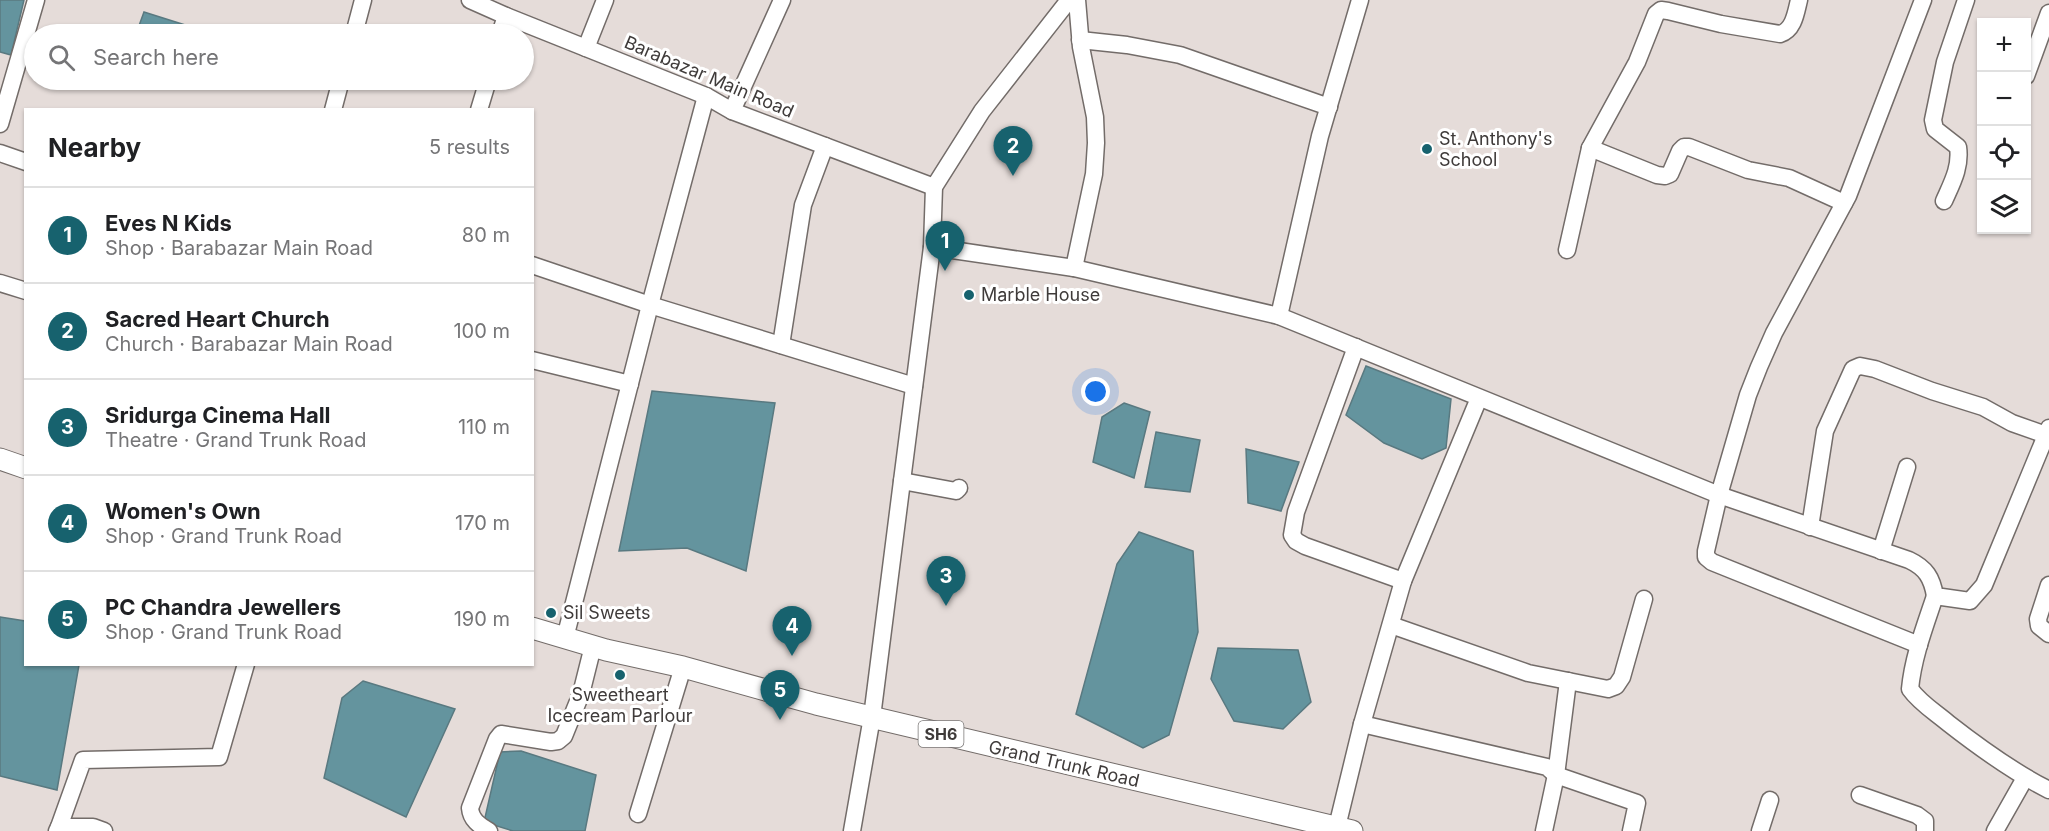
<!DOCTYPE html>
<meta charset="utf-8">
<style>
:root{--surface:#fff;--page:#f6f6f6;--text:#202124;--muted:#757577;--line:#e0e0e0;--accent:#17626e}
body{margin:0;font-family:Inter,sans-serif;background:var(--page);color:var(--text)}
.controls{position:absolute;right:18px;top:18px;display:grid;overflow:hidden;border-radius:0px;box-shadow:0 2px 4px #0004}
.controls button{width:54px;height:54px;display:grid;place-items:center;padding:0;border:0;border-bottom:2px solid var(--line);background:var(--surface);color:var(--text);font:30px sans-serif}
.you{position:absolute;left:1096px;top:392px;width:21px;height:21px;margin:-15px;border:4px solid #fff;border-radius:50%;background:#1a73e8;box-shadow:0 0 0 9px #1a73e833}
.badge{display:grid;place-items:center;width:39px;height:39px;border-radius:50%;background:var(--accent);color:#fff;font-size:20px;font-weight:700}
.pin{position:absolute;translate:-50% -50px;filter:drop-shadow(0 2px 3px #0008)}
.pin::after{content:'';position:absolute;top:32px;width:21px;height:18px;background:inherit;clip-path:polygon(0 0,100% 0,50% 100%)}
.list{margin:0;padding:0;list-style:none}
h2{display:flex;justify-content:space-between;align-items:center;height:78px;margin:0;padding:0 24px;font-size:26px}
h2 small{font-size:20px;font-weight:400;color:var(--muted)}
.list li{display:grid;grid-template-columns:39px 1fr auto;gap:18px;align-items:center;box-sizing:border-box;height:96px;padding:0 24px;border-top:2px solid var(--line)}
.list b{display:block;font-size:22px;white-space:nowrap}
.list p{margin:0;font-size:20px;white-space:nowrap;color:var(--muted)}
.list em{font-size:20px;font-style:normal;color:var(--muted)}
.icon{flex:none;width:33px;height:33px;fill:none;stroke:currentColor;stroke-width:2;stroke-linecap:round;stroke-linejoin:round}
.map{position:relative;flex:none;width:2049px;height:831px;overflow:hidden}
.search{position:absolute;background:var(--surface);box-shadow:0 2px 4px #0004;left:24px;top:24px;width:510px;height:66px;display:flex;align-items:center;gap:15px;box-sizing:border-box;padding:0 21px;border-radius:33px;color:var(--muted);font-size:22px}
.panel{position:absolute;background:var(--surface);box-shadow:0 2px 4px #0004;left:24px;top:108px;width:510px;height:558px;border-radius:0px}
.map>svg:first-child{display:block}
.water{fill:#64949e;stroke:#597980;stroke-width:1.5}
.lines{fill:none;stroke-linecap:round;stroke-linejoin:round}
.minor-casing{stroke:#736c69;stroke-width:19}
.major-casing{stroke:#736c69;stroke-width:23}
.minor{stroke:#fff;stroke-width:16}
.major{stroke:#fff;stroke-width:21}
.poi-dot{fill:#17626e;stroke:#fff;stroke-width:2}
.labels{text-anchor:middle;stroke-width:6;stroke-linejoin:round;paint-order:stroke}
.shield{fill:#fff;stroke:#797675;stroke-width:1.5}
.shield-label{font-size:16px;font-weight:bold;fill:#3f3b3a}
.street-label{font-size:18px;fill:#3f3b3a;stroke:#fff}
.poi-label{font-size:18px;fill:#3f3b3a;stroke:#fff;text-anchor:start}
</style>
<div class="map">
<svg width="2049" height="831" viewBox="0 0 2049 831">
<rect width="100%" height="100%" fill="#e5dcd9"/>
<g class="water">
<path d="M0 0H24L11 55 0 52Z"/>
<path d="M144 12 201 30 199 34H136Z"/>
<path d="M1366 366 1451 399 1446 448 1422 459 1384 443 1346 415Z"/>
<path d="M652 391 775 403 746 571 687 548 619 551Z"/>
<path d="M1124 403 1150 412 1134 478 1093 462 1102 417Z"/>
<path d="M1156 432 1200 440 1190 492 1145 487Z"/>
<path d="M1246 449 1299 462 1281 511 1248 503Z"/>
<path d="M1139 532 1193 551 1198 632 1169 735 1143 748 1076 714 1117 564Z"/>
<path d="M0 617 25 621 26 664 79 665 57 790 0 776Z"/>
<path d="M1218 648 1298 650 1311 702 1283 729 1234 721 1211 679Z"/>
<path d="M363 681 455 709 406 817 324 778 342 698Z"/>
<path d="M521 751 596 775 585 831H513L484 822 500 752Z"/>
</g>
<g class="lines">
<defs>
<g id="minor">
<path d="M470 0 506 16 706 96 732 111 934 187"/>
<path d="M354 34 363 0"/>
<path d="M500 34 506 16"/>
<path d="M1080 40 1127 45 1180 55 1329 107"/>
<path d="M586 48 605 0"/>
<path d="M2026 76 2049 13"/>
<path d="M333 110 341 80"/>
<path d="M479 110 488 80"/>
<path d="M732 111 782 0"/>
<path d="M0 124 36 0"/>
<path d="M1590 148 1657 175 1665 176 1670 174 1680 151 1684 147H1689L1748 170 1789 178 1844 203"/>
<path d="M0 153 26 162"/>
<path d="M1944 201C1952 183 1961 167 1958 147L1935 129 1933 120 1945 62 1966 0"/>
<path d="M932 247 1074 268 1279 316 1719 495 1909 560C1926 568 1932 578 1935 596L1970 601 1984 585 2049 428"/>
<path d="M1567 250 1590 148 1637 62 1656 14 1661 10 1668 11 1721 24 1780 34C1794 30 1796 12 1799 0"/>
<path d="M532 265 650 305 914 386"/>
<path d="M1074 268 1094 174 1096 143 1095 117 1081 47 1077 0"/>
<path d="M0 283 26 291"/>
<path d="M1279 316 1320 136 1360 0"/>
<path d="M781 345 803 205 825 146"/>
<path d="M1356 347 1296 512 1292 535 1296 541 1305 546 1403 581"/>
<path d="M532 360 630 384"/>
<path d="M902 481 956 491 959 488"/>
<path d="M1810 527 1825 431 1853 369 1860 366 1875 369 1932 391 1983 407 2012 423 2046 435"/>
<path d="M1881 551 1907 467"/>
<path d="M2049 585 2038 619 2039 626 2049 634"/>
<path d="M1935 596C1925 626 1913 657 1910 689 1920 703 1935 712 1948 723 1980 748 2013 772 2049 790"/>
<path d="M1391 625 1528 673 1608 689 1616 686 1622 677 1644 599"/>
<path d="M565 638 650 305 706 96"/>
<path d="M1919 645 1712 562 1706 557V551L1719 495 1748 395 1759 367 1774 333 1848 196 1923 0"/>
<path d="M1362 724 1547 767 1556 775 1637 803 1631 831"/>
<path d="M1860 795 1917 815 1925 821V831"/>
<path d="M638 814 683 667"/>
<path d="M59 827 83 760 219 757 246 664"/>
<path d="M57 831 59 827H93L104 831"/>
<path d="M489 831C479 825 471 820 470 808L497 739 501 734 551 742 558 741 564 736 581 694 593 646"/>
<path d="M852 831 872 717 902 481 932 247 934 187 982 111 1069 0"/>
<path d="M1336 831 1362 724 1403 581 1479 398"/>
<path d="M1544 831 1556 775 1568 681"/>
<path d="M1760 831 1770 800"/>
<path d="M1995 831 2025 778"/>
</g>
<g id="major">
<path d="M0 459 26 468"/>
<path d="M532 628 606 650 683 667 816 704 1352 831"/>
</g>
</defs>
<use href="#minor" class="minor-casing"/>
<use href="#major" class="major-casing"/>
<use href="#minor" class="minor"/>
<use href="#major" class="major"/>
</g>
<g class="poi-dot">
<circle cx="1427" cy="149" r="6"/>
<circle cx="969" cy="295" r="6"/>
<circle cx="551" cy="613" r="6"/>
<circle cx="620" cy="675" r="6"/>
</g>
<g class="labels">
<rect class="shield" x="918.5" y="721" width="45" height="26" rx="4.5"/>
<g class="shield-label">
<text x="941" y="740">SH6</text>
</g>
<g class="street-label">
<text transform="translate(709 77) rotate(23)" y="6">Barabazar Main Road</text>
<text transform="translate(1064 764) rotate(13)" y="6">Grand Trunk Road</text>
</g>
<g class="poi-label">
<text x="1439" y="145">St. Anthony's<tspan x="1439" dy="21">School</tspan></text>
<text x="981" y="301">Marble House</text>
<text x="563" y="619">Sil Sweets</text>
<text x="620" y="701" text-anchor="middle">Sweetheart<tspan x="620" dy="21">Icecream Parlour</tspan></text>
</g>
</g>
</svg>
<div class="controls">
<button>+</button>
<button>−</button>
<button><svg class="icon" aria-label="locate" viewBox="0 0 24 24"><circle cx="12" cy="12" r="6"/><path d="M12 2v4M12 18v4M2 12h4M18 12h4"/></svg></button>
<button><svg class="icon" aria-label="layers" viewBox="0 0 24 24"><path d="M12 4l9 5-9 5-9-5zM3 14l9 5 9-5"/></svg></button>
</div>
<div class="you"></div>
<div class="pin badge" style="left:945px;top:271px">1</div>
<div class="pin badge" style="left:1013px;top:176px">2</div>
<div class="pin badge" style="left:946px;top:606px">3</div>
<div class="pin badge" style="left:792px;top:656px">4</div>
<div class="pin badge" style="left:780px;top:720px">5</div>
<div class="search"><svg class="icon" aria-label="search" viewBox="0 0 24 24"><circle cx="10" cy="10" r="6"/><path d="M15 15l6 6"/></svg>Search here</div>
<section class="panel">
<h2>Nearby<small>5 results</small></h2>
<ul class="list">
<li><span class="badge">1</span><div><b>Eves N Kids</b><p>Shop · Barabazar Main Road</p></div><em>80 m</em></li>
<li><span class="badge">2</span><div><b>Sacred Heart Church</b><p>Church · Barabazar Main Road</p></div><em>100 m</em></li>
<li><span class="badge">3</span><div><b>Sridurga Cinema Hall</b><p>Theatre · Grand Trunk Road</p></div><em>110 m</em></li>
<li><span class="badge">4</span><div><b>Women's Own</b><p>Shop · Grand Trunk Road</p></div><em>170 m</em></li>
<li><span class="badge">5</span><div><b>PC Chandra Jewellers</b><p>Shop · Grand Trunk Road</p></div><em>190 m</em></li>
</ul>
</section>
</div>
